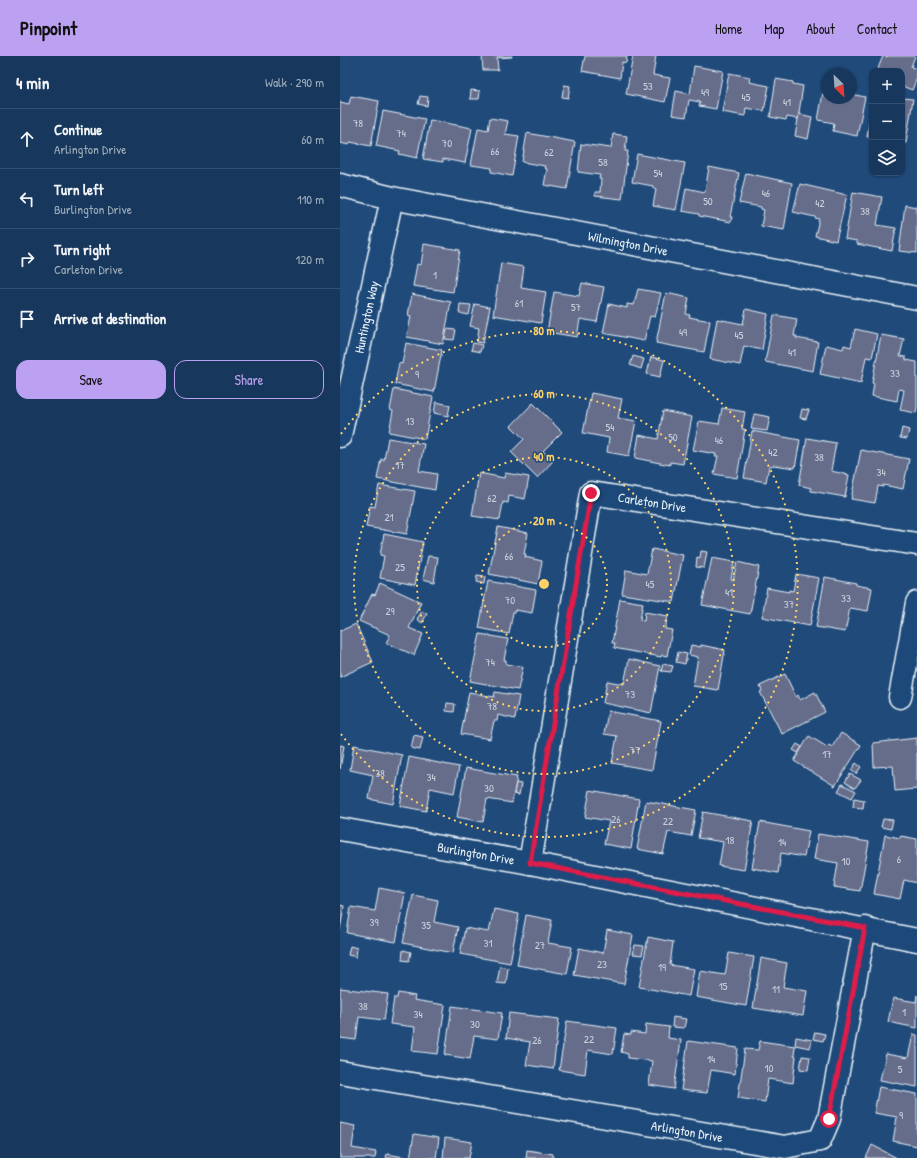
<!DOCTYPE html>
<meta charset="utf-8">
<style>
:root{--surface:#17385c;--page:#203f62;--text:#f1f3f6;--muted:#9eacbb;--line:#365272;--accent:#bca0f2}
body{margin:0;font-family:"Patrick Hand",sans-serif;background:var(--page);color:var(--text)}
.controls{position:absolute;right:12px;top:12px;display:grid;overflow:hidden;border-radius:8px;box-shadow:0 1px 3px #0004}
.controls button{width:36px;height:36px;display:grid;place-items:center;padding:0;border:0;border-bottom:1px solid var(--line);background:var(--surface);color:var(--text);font:20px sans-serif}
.compass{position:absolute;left:481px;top:12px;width:36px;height:36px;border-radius:50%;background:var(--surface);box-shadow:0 1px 3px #0004;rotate:155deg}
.stop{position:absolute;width:12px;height:12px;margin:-9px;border:3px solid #e11d48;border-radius:50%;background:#fff}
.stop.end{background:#e11d48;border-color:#fff;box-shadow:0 1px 4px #0008}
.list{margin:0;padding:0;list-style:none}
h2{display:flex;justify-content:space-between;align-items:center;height:52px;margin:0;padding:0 16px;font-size:17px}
h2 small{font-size:13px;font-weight:400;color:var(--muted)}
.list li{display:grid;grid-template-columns:26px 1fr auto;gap:12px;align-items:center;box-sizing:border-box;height:60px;padding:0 16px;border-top:1px solid var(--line)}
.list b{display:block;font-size:15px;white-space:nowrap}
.list p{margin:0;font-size:13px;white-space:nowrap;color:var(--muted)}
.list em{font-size:13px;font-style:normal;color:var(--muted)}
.actions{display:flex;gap:8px;padding:12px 16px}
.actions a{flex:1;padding:9px 0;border:1px solid var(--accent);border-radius:12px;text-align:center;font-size:14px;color:var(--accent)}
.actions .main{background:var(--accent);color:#111}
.icon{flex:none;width:22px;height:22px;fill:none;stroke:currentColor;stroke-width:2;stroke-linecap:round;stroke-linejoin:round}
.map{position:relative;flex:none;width:577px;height:1102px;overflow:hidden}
header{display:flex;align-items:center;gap:24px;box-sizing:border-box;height:56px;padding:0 20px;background:var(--accent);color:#111}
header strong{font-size:19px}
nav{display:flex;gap:22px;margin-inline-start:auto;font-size:14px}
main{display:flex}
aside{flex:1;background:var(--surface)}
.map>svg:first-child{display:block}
.building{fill:#666d8b;stroke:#e8f1f8}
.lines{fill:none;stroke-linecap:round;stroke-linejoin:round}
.minor-casing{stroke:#e8f1f8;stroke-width:25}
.minor{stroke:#1f4a7a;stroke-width:22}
.route{stroke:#e11d48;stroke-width:5}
.ring{fill:none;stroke:#ffd166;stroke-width:2;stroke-dasharray:2 4}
.labels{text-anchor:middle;stroke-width:3;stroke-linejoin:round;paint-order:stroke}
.number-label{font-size:11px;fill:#c8d0dd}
.street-label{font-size:13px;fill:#e8f1f8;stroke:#1f4a7a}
.centre{fill:#ffd166;stroke:#1f4a7a;stroke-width:2}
.ring-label{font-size:12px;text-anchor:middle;font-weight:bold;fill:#ffd166;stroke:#1f4a7a;stroke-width:3;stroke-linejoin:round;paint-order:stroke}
</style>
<header>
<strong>Pinpoint</strong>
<nav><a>Home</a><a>Map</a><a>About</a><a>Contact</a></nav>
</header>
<main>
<aside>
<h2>4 min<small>Walk · 290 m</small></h2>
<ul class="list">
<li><svg class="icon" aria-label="ahead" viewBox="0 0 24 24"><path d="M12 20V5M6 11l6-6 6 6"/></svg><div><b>Continue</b><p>Arlington Drive</p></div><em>60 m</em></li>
<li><svg class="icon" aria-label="left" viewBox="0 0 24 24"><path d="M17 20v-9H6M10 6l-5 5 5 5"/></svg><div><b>Turn left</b><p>Burlington Drive</p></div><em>110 m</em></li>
<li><svg class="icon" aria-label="right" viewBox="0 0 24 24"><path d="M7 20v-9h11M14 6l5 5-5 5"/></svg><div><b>Turn right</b><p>Carleton Drive</p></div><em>120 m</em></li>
<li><svg class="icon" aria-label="arrive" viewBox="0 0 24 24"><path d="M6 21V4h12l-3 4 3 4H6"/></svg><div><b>Arrive at destination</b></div></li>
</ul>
<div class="actions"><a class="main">Save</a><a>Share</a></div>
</aside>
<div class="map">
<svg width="577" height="1102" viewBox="0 0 577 1102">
<rect width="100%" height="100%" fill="#1f4a7a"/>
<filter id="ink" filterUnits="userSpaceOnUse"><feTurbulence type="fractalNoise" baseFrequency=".025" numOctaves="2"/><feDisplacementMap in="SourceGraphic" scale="8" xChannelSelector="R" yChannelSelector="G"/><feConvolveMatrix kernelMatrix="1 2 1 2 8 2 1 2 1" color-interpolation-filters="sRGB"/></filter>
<g filter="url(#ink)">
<g class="building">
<path d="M142 0H172V1L157 2 158 14H143Z"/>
<path d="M245 0H287L286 7 282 6 280 22 242 15Z"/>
<path d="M293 0H316L313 19 330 22 325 46 286 38Z"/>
<path d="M543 0 547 1V0H575L571 11 577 13V22L572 34 562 30V15H537Z"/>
<path d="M354 10 383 15 376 53 359 50 360 46 349 44 346 61 332 59 336 35 350 38Z"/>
<path d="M389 17 410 21 409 26 429 30 424 55 406 52 405 60 382 56Z"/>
<path d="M436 23 453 26V28L463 30 458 63 447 61 446 64 430 61Z"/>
<path d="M224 29 230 30 228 42 222 41Z"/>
<path d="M131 34 140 35 139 43H130Z"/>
<path d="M483 37 487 38V42H511V38L525 41 517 80 493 75 494 67 478 64Z"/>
<path d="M11 40 39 45 31 90 10 86 9 89 0 87V46L9 48Z"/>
<path d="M80 40 88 41 87 50 78 48Z"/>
<path d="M562 42 573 43 566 87H562Z"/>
<path d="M531 54H532V81H527Z"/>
<path d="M43 55 85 63 77 102 59 98 60 95 36 90Z"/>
<path d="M459 58 472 61 468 83 455 80Z"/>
<path d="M150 62 168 65 165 78 179 80 172 120 151 116 152 112 131 109 138 72 148 74Z"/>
<path d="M90 64 132 72 125 107 103 103V106L83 103Z"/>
<path d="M187 77 235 86 227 133 204 129 207 113 204 112 205 110 182 106Z"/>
<path d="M273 78 287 80 285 95H288L282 143 255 140V136H260L261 123H259L260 119 238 116 241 88 271 92Z"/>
<path d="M297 98 345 107 336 154 313 150 316 133 313 132V130L292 126Z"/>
<path d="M369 111 399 117 390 161H392L391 166 359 160V158L342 155 346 132 365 136Z"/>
<path d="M406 117 452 127 444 174 421 170 424 154 421 153V151L399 147Z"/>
<path d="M460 128 507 139 496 185 475 180 479 163 475 162V161L453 156Z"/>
<path d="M513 136 542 141 537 169 556 172 552 195 517 188V185L505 183Z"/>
<path d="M565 149 577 151V197L559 195Z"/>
<path d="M84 188 120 194 113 236 73 230 77 208 81 209Z"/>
<path d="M161 207 184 211 181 232 206 236 201 267 153 259Z"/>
<path d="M242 227 264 231 257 266 240 263 237 281 207 276 214 236 239 240Z"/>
<path d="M298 233 321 237 315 261 310 260 304 285 263 277 269 248 287 252V248L294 249Z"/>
<path d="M326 237 349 242 346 258 350 259 349 261 370 265 364 296 316 287Z"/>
<path d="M72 238 111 246 103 288 67 281 71 260 68 259Z"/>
<path d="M120 248 131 249 129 259 119 257Z"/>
<path d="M135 248 150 251 143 287 137 286 139 272 130 270Z"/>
<path d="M406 253 428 258 422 294 404 290 400 309 370 303 377 263 403 268Z"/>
<path d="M434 259 457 263 454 280H457L456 282 478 286 473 315 425 306Z"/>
<path d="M107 273 116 274 114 284 105 283Z"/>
<path d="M515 273 537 278 532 302 526 301 521 327 480 318 486 289 503 293 504 289 511 291Z"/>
<path d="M541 279 564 283 560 300 566 301V304L577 306V351L576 357 560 354 564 334 559 333 557 345 532 340 534 328 532 327Z"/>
<path d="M66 287 102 294 94 336 55 328 59 307 62 308Z"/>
<path d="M133 287 142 289 140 296 131 294Z"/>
<path d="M293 300 304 303 301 313 290 309Z"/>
<path d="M311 301 324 304 320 321 307 318Z"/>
<path d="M54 333 93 341 85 383 49 376 53 355 50 354Z"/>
<path d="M251 337 282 343 278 362 296 365 289 400 267 396 269 382 243 377Z"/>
<path d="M96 346 110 349 108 360 94 357Z"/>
<path d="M193 347 222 376 203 395 213 405 197 422 171 396 184 383 171 370Z"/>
<path d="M382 352 405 356 402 373H405L397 422 374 418 378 400H375L376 398 353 394 359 365 379 368Z"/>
<path d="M462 353 469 354 466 363 460 362Z"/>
<path d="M323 355 352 361 343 408 330 406V409L295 402 299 379 318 383Z"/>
<path d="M414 358 430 361 427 375 411 373Z"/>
<path d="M562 372 569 374 567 383 560 382Z"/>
<path d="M412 375 460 384 455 412 433 409 432 410H429L426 426 404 422Z"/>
<path d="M48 382 84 388 79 415 97 418 95 434 37 423 41 403 44 404Z"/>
<path d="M467 382 496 387 491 415 509 419 505 441 471 435V432L459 429Z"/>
<path d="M521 394 569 403 563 433 543 429V431L538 430 535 447 511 443Z"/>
<path d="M139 417 164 422 165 417 189 421 185 443 169 440 168 447 163 446 160 464 132 460Z"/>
<path d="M39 429 75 435 67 478 26 471 30 450 35 451Z"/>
<path d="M158 471 188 477 184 498H186L185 501 202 505 198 528 149 518Z"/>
<path d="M44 478 83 486 75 529 40 522 44 500 40 499Z"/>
<path d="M312 493 343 499 334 546 282 538 286 514 307 518Z"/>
<path d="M361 495 367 496 364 512 356 511 357 501 360 502Z"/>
<path d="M88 500 98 501 94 526 83 523Z"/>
<path d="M372 502 394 506 391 523 393 524 397 506 419 511 410 558 362 549Z"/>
<path d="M456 518 479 522 470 570 422 561 427 532 449 536V534L453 535Z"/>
<path d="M137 520 145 521 144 528 136 526Z"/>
<path d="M485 521 516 527V529L532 532 528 555 510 552 505 576 476 571Z"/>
<path d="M148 525 196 534 192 557 175 554V556H173L169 578 139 572Z"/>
<path d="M40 527 81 546 69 572 83 578 74 599 46 587 50 579 19 565 32 538 35 539Z"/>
<path d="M280 543 303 547 300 564 304 565 305 556 328 560 325 573 332 574 327 600 322 599 321 601 274 592 275 587H272Z"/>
<path d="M82 555 87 558 82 567 77 563Z"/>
<path d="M16 568 33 606 0 621V575Z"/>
<path d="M140 578 168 583 164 604H166V608L183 611 178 634 130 625Z"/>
<path d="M351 589 361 591V589L385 594 378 634 353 630 358 601 349 599Z"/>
<path d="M338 596 347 598 345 608 336 606Z"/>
<path d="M289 603 320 610 311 657 263 647 267 625 284 628Z"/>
<path d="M323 608 333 610 331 616 321 615Z"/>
<path d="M445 618 456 641 458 639 460 644 475 636 485 656 442 678 420 636 422 635 420 630Z"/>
<path d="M129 636 154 641 155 636 179 640 175 663 158 659 157 665H154L150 683 121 678Z"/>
<path d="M107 647 115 648 114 656 106 655Z"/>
<path d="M268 655 321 665 312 714 272 707 277 680 264 678Z"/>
<path d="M501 677 521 689 495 730 454 705 469 680 487 691 489 689 492 691Z"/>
<path d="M74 679 83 681 80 694 71 692Z"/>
<path d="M577 682V733L555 735 553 710 534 711 533 687Z"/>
<path d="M457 688 462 691 458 697 453 694Z"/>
<path d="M0 689 4 690 0 713Z"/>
<path d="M14 689 62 699 53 748 29 743 33 719 10 714Z"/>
<path d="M69 701 119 711 114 737 90 732 86 755 60 750Z"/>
<path d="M516 707 521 711 516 718 511 714Z"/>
<path d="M126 712 177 721 172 747 147 743 143 766 117 761Z"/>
<path d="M510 718 521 724 515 732 505 726Z"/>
<path d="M176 727 181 728 179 739 174 738Z"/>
<path d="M502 728 516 735 512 742 498 735Z"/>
<path d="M250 734 299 743 291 793 264 788 269 765 245 761Z"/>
<path d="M514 742 524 744 523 752 513 751Z"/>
<path d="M306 745 356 754 351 780 328 776 323 798 297 793Z"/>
<path d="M363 756 413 765 404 814 379 810 383 786 358 782Z"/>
<path d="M543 763 553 764 551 773 541 771Z"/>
<path d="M420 766 469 775 464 801 441 797 438 817 412 812Z"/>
<path d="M478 778 529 786 520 835 494 831 498 807 474 803Z"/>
<path d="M545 779 560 782 561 780 577 783V827L564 824 560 843 534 838Z"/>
<path d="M39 832 65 837 56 886 7 877 11 851 35 855Z"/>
<path d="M73 839 98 844 94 866 118 871 113 897 63 887Z"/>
<path d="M0 849 4 850 0 874Z"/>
<path d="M154 853 179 858 170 907 120 898 125 872 149 876Z"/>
<path d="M186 859 212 864 208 887 232 891 227 918 177 909Z"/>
<path d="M267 874 293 879 284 928 234 919 239 892 263 897Z"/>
<path d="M308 881 333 886 330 909 354 913 349 940 299 931Z"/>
<path d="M295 889 304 890 302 899 293 898Z"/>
<path d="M10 890 17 892 16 901 8 899Z"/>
<path d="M63 894 71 896 69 905 62 904Z"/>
<path d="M389 897 414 901 406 950 356 941 360 915 385 919Z"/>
<path d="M421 902 447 907 443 931 467 935 463 960 413 952Z"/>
<path d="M160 910 168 912 166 928 157 927Z"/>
<path d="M0 932 48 938 44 964 19 961 16 984 0 982Z"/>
<path d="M58 937 75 940 74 944 105 949 98 998 72 995 75 971 50 968 54 942H57Z"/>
<path d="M577 939V972L548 966 553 942 576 946Z"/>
<path d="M112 950 162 957 158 983 134 980 130 1003 105 999Z"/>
<path d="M169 957 219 963 213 1013 186 1009 190 986 166 982Z"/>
<path d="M333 961 346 963 344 972 332 971Z"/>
<path d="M227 965 277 972 273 998 248 994 245 1018 219 1014Z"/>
<path d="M306 968 329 971 328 982 341 984 334 1033 309 1029 312 1005 288 1002V998L281 996 284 978 291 979V976L305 978Z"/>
<path d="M475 976 485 978 483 985 473 983Z"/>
<path d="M573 978 577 979V1031L540 1024 546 998 568 1002Z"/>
<path d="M456 981 472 984 470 992 455 989Z"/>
<path d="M348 985 398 992 395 1018 371 1014 367 1037 341 1034Z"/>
<path d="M420 985 455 990 454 1000H456L453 1027 428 1023 425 1046 398 1042 405 993 418 994Z"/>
<path d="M462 1000 470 1001 468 1014 460 1013Z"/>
<path d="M539 1031 577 1038V1090L553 1085 557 1061 534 1057Z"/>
<path d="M0 1067 15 1070 12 1092 36 1096 35 1102H0Z"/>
<path d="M74 1078 99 1082 96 1102H46L47 1098 70 1102Z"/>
<path d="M105 1082 132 1086 129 1102H103Z"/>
<path d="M532 1089 557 1102H526Z"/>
<path d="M187 1094 213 1098V1102H186Z"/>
</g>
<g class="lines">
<defs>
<g id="minor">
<path d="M0 129 52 142 577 242"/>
<path d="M0 380 52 142"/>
<path d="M560 641 577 547"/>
<path d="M0 773 190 807 577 884"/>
<path d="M190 807 251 437 577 488"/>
<path d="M0 1016 445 1091 480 1084 489 1063 525 872"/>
</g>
</defs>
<use href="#minor" class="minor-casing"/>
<use href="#minor" class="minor"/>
</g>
</g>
<g class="lines" filter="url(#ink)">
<path class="route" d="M251 437 190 807 525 872 489 1063"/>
</g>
<g class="ring">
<circle cx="204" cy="528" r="63"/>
<circle cx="204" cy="528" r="127"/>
<circle cx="204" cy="528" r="190"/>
<path d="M1 378A253 253 0 1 1 1 678"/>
</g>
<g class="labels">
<g class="number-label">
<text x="308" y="34">53</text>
<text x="365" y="40">49</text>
<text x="406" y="45">45</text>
<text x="447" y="50">41</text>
<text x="18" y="71">78</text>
<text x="61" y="81">74</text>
<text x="107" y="91">70</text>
<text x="155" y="99">66</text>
<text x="209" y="100">62</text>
<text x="263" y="110">58</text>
<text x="318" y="121">54</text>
<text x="426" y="141">46</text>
<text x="368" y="149">50</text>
<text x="480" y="151">42</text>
<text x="525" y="159">38</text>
<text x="95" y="223">1</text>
<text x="179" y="251">61</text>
<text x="236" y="255">57</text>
<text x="343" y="280">49</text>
<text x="399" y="283">45</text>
<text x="452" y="300">41</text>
<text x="555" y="321">33</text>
<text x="77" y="322">9</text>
<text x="70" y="369">13</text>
<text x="270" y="375">54</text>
<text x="333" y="385">50</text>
<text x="379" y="388">46</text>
<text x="433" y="400">42</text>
<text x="479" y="405">38</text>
<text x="60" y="413">17</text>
<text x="541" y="420">34</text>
<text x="152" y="446">62</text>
<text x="49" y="465">21</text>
<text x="169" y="504">66</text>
<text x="60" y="515">25</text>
<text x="310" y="532">45</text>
<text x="389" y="540">41</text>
<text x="506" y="546">33</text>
<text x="170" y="548">70</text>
<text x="449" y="552">37</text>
<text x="50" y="559">29</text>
<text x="150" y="610">74</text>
<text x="290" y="642">73</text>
<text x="152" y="654">78</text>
<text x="295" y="698">77</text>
<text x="487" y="702">17</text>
<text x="40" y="721">38</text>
<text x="91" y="725">34</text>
<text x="149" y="736">30</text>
<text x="276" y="767">26</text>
<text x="328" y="769">22</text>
<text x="390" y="788">18</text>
<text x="442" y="790">14</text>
<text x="559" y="807">6</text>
<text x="506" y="809">10</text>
<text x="34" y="870">39</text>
<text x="86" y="873">35</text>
<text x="148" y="891">31</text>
<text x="200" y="893">27</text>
<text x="262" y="912">23</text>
<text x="322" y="915">19</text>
<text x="383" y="934">15</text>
<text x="436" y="937">11</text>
<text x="23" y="954">38</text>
<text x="564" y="960">1</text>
<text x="78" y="962">34</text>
<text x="135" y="972">30</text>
<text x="249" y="987">22</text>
<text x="197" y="988">26</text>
<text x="371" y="1007">14</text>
<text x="429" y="1016">10</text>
<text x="560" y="1017">5</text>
<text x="561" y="1063">9</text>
</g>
<g class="street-label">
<text transform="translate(288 187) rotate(11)" y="5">Wilmington Drive</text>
<text transform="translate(26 261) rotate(-78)" y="5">Huntington Way</text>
<text transform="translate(312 446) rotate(9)" y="5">Carleton Drive</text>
<text transform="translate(136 797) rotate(10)" y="5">Burlington Drive</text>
<text transform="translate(347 1075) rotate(10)" y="5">Arlington Drive</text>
</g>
</g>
<circle cx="204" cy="528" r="6" class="centre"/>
<g class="ring-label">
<text x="204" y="279">80 m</text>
<text x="204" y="342">60 m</text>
<text x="204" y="405">40 m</text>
<text x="204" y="469">20 m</text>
</g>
</svg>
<div class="controls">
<button>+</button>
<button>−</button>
<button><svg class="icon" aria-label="layers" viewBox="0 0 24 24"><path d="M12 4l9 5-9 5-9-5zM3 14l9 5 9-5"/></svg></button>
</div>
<svg class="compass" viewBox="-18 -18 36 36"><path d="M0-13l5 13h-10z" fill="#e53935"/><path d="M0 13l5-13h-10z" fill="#9eacbb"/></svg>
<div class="stop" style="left:489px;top:1063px"></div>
<div class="stop end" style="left:251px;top:437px"></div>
</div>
</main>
